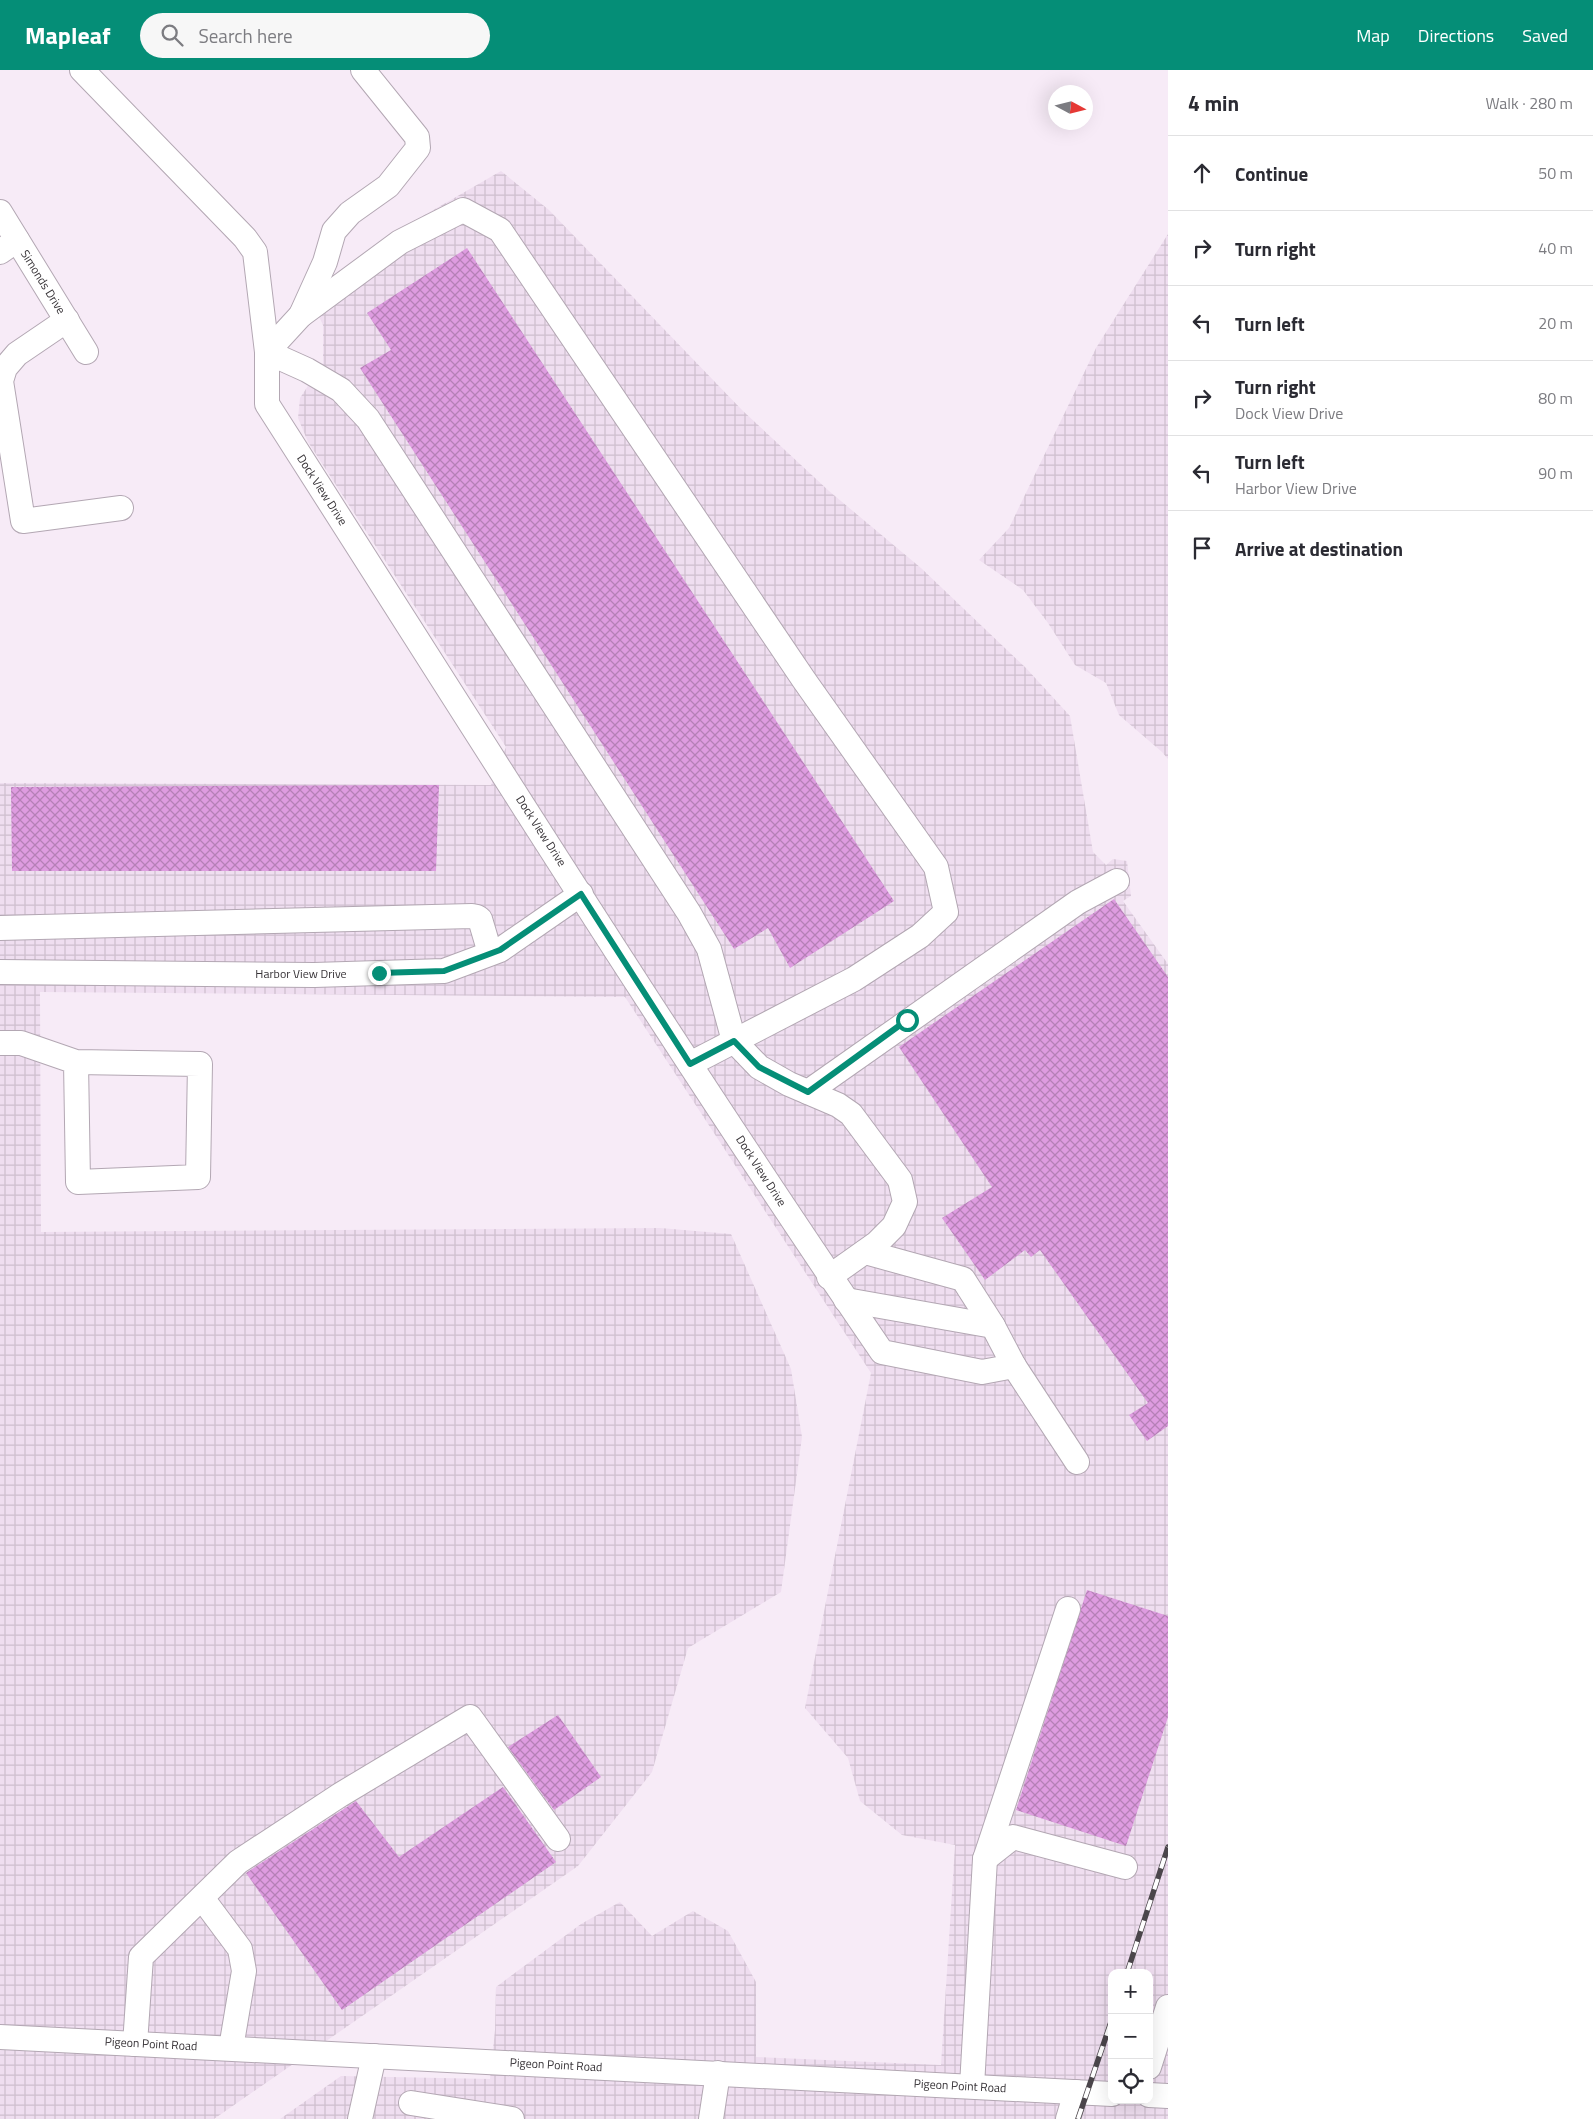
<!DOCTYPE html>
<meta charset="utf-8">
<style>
:root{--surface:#fff;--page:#f7f7f7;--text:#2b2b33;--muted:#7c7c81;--line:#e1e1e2;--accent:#058e77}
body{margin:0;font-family:"Titillium Web",sans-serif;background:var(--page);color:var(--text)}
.controls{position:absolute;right:15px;bottom:15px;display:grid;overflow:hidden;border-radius:10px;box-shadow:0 5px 20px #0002}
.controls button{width:45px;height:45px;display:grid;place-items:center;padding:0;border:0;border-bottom:1px solid var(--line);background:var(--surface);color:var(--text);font:25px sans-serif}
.compass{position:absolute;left:1048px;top:15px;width:45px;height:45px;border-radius:50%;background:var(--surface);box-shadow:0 5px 20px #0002;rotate:97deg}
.stop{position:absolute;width:15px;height:15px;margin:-11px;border:4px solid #058e77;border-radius:50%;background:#fff}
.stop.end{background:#058e77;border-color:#fff;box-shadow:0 1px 5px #0008}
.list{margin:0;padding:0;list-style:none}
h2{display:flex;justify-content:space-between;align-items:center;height:65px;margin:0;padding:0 20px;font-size:21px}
h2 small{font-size:16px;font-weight:400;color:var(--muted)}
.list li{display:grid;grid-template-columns:32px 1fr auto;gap:15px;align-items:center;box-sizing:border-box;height:75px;padding:0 20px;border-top:1px solid var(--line)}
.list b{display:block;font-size:19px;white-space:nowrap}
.list p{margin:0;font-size:16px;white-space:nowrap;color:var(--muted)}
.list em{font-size:16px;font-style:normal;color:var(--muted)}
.icon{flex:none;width:28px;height:28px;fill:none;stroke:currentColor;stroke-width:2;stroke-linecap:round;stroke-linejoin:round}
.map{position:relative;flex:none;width:1168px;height:2049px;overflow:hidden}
header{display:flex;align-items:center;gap:30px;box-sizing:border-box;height:70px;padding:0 25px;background:var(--accent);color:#fff}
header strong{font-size:24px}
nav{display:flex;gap:28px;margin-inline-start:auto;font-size:18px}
.search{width:350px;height:45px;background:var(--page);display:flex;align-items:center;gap:12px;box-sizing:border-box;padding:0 18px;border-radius:28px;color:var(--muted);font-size:19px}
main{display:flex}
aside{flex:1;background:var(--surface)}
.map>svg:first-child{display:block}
.industrial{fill:url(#industrial-grid);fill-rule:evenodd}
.building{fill:url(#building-cross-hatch)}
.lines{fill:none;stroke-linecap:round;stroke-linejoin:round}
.minor-casing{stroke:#b3a7b3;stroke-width:26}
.minor{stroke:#fff;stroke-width:24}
.rail-casing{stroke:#4b464b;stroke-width:5.5}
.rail{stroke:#fff;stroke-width:4;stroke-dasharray:11;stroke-linecap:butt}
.route{stroke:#058e77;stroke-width:6}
.labels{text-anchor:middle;stroke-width:4;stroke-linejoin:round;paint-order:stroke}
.street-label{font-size:12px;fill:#373337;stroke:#fff}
</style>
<header>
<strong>Mapleaf</strong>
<div class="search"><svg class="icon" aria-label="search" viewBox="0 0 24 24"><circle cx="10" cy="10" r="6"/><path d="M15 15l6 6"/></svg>Search here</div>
<nav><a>Map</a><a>Directions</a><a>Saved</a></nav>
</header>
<main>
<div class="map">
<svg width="1168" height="2049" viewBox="0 0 1168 2049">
<defs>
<pattern id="industrial-grid" width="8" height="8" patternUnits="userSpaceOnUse" patternTransform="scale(1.25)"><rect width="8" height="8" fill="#efdef0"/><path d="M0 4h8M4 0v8" fill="none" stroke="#cebfce"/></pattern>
<pattern id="building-cross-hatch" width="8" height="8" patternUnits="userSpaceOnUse" patternTransform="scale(1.25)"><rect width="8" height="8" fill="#de9ce0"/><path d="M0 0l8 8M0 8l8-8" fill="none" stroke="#b580b6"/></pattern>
</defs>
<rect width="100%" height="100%" fill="#f7ebf7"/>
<g class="industrial">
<path d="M501 101 549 140 743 341 829 421 921 498 1026 598 1070 646 1093 782 1106 795 1113 789 1127 791 1131 826 1123 831 1168 894V2049H280L341 2006 490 2009 495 1960 496 1917 581 1854 620 1832 652 1866 693 1841 728 1861 756 1912V1987L941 1995 955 1775 902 1765 860 1731 848 1688 805 1638 871 1303 625 927 40 922 41 1162 660 1158 731 1164 791 1299 802 1367 781 1522 688 1578 652 1702 578 1796 214 2049H0V713L491 715 506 677 308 372 298 348 300 328 323 293V255L308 224 390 165ZM1112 1903H1149V2030H1112Z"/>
<path d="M1168 164V689L1162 682 1119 645 1106 613 1075 595 1048 553 1023 520 979 490 1009 458 1096 278Z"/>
</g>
<g class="building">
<path d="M467 178 894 831 790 898 768 858 734 879 360 298 391 280 367 243Z"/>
<path d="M439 715 436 801H12L11 717Z"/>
<path d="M1114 829 1168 907V1356L1147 1371 1129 1345 1148 1333 1040 1180 1031 1187 1025 1180 985 1210 942 1148 992 1117 899 977Z"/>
<path d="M1087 1520 1168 1546V1647L1126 1776 1016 1740Z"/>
<path d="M558 1645 601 1707 554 1740 508 1677Z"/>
<path d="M503 1717 556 1792 342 1940 246 1803 356 1731 399 1787Z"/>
</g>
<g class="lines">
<defs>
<g id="minor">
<path d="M82 0 245 168 255 182 267 282V334C470 651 669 971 882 1282L982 1302 1014 1296"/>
<path d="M0 142 86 282"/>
<path d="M0 182 17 170"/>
<path d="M301 245 400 172 463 140 500 160 804 610 936 797 946 842 920 866 854 909 690 994"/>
<path d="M67 250 17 284 5 298 1 311 23 451 121 438"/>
<path d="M267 282 307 300 341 320 368 349 689 843 709 879 734 971 759 997 789 1014 838 1035 851 1044 900 1110 905 1132 894 1156 877 1173 829 1207"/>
<path d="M267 282 301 245 325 192 334 161 350 143 388 116 418 78 417 67 363 0"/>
<path d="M0 858 472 846 477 847 480 849 490 883"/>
<path d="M0 902 314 905 444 901 500 880 581 824"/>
<path d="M0 973H21L76 992 200 994 198 1107 78 1112 76 992"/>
<path d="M808 1022 1078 832 1117 811"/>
<path d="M865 1182 963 1209 993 1256"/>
<path d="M846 1230 993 1256 1014 1296 1077 1392"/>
<path d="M985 1789 1013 1767 1125 1797"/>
<path d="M202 1828 240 1879 244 1901 231 1978"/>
<path d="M0 1967 1112 2024"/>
<path d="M135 1974 141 1887 238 1792 340 1725 470 1647 558 1769"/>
<path d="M1149 1997 1168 1937"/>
<path d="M972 2016 985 1789 1068 1539"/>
<path d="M1149 2025 1168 2026"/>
<path d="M411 2033 512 2049"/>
<path d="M360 2049 374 1986"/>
<path d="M711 2049 718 2003"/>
<path d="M1068 2049 1076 2022"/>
</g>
</defs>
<use href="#minor" class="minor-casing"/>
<use href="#minor" class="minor"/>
<defs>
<g id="rail">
<path d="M1127 1903 1168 1777"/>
<path d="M1078 2049 1112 1949"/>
</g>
</defs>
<use href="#rail" class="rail-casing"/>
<use href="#rail" class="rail"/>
</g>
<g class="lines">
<path class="route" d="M379 903 444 901 500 880 581 824 690 994 734 971 759 997 808 1022 907 950"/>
</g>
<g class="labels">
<g class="street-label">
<text transform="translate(43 212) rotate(58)" y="4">Simonds Drive</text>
<text transform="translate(322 420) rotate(57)" y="4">Dock View Drive</text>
<text transform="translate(541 761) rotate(57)" y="4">Dock View Drive</text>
<text x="301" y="908">Harbor View Drive</text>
<text transform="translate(761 1101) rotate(57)" y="4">Dock View Drive</text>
<text transform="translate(151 1974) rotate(3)" y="4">Pigeon Point Road</text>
<text transform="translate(556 1995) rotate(3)" y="4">Pigeon Point Road</text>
<text transform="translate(960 2016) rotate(3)" y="4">Pigeon Point Road</text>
</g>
</g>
</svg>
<div class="controls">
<button>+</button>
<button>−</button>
<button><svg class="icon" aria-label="locate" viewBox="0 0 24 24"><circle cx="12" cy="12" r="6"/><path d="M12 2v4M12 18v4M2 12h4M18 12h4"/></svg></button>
</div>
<svg class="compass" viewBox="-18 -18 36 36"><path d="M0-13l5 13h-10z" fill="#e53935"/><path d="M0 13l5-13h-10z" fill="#7c7c81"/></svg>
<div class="stop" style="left:907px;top:950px"></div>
<div class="stop end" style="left:379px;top:903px"></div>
</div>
<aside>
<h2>4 min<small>Walk · 280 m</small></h2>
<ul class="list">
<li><svg class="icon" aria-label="ahead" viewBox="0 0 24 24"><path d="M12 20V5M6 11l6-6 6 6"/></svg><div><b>Continue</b></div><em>50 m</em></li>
<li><svg class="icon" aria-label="right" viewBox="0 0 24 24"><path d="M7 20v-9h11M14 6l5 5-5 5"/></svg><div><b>Turn right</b></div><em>40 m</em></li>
<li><svg class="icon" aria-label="left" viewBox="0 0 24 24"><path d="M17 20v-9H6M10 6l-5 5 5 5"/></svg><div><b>Turn left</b></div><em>20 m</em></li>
<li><svg class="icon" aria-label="right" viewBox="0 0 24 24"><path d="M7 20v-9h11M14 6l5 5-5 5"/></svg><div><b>Turn right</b><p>Dock View Drive</p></div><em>80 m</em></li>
<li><svg class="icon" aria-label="left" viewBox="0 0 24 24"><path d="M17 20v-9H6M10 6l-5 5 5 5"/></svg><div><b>Turn left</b><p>Harbor View Drive</p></div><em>90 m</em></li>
<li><svg class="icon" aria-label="arrive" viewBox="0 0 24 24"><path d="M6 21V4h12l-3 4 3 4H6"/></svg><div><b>Arrive at destination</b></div></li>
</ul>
</aside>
</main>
